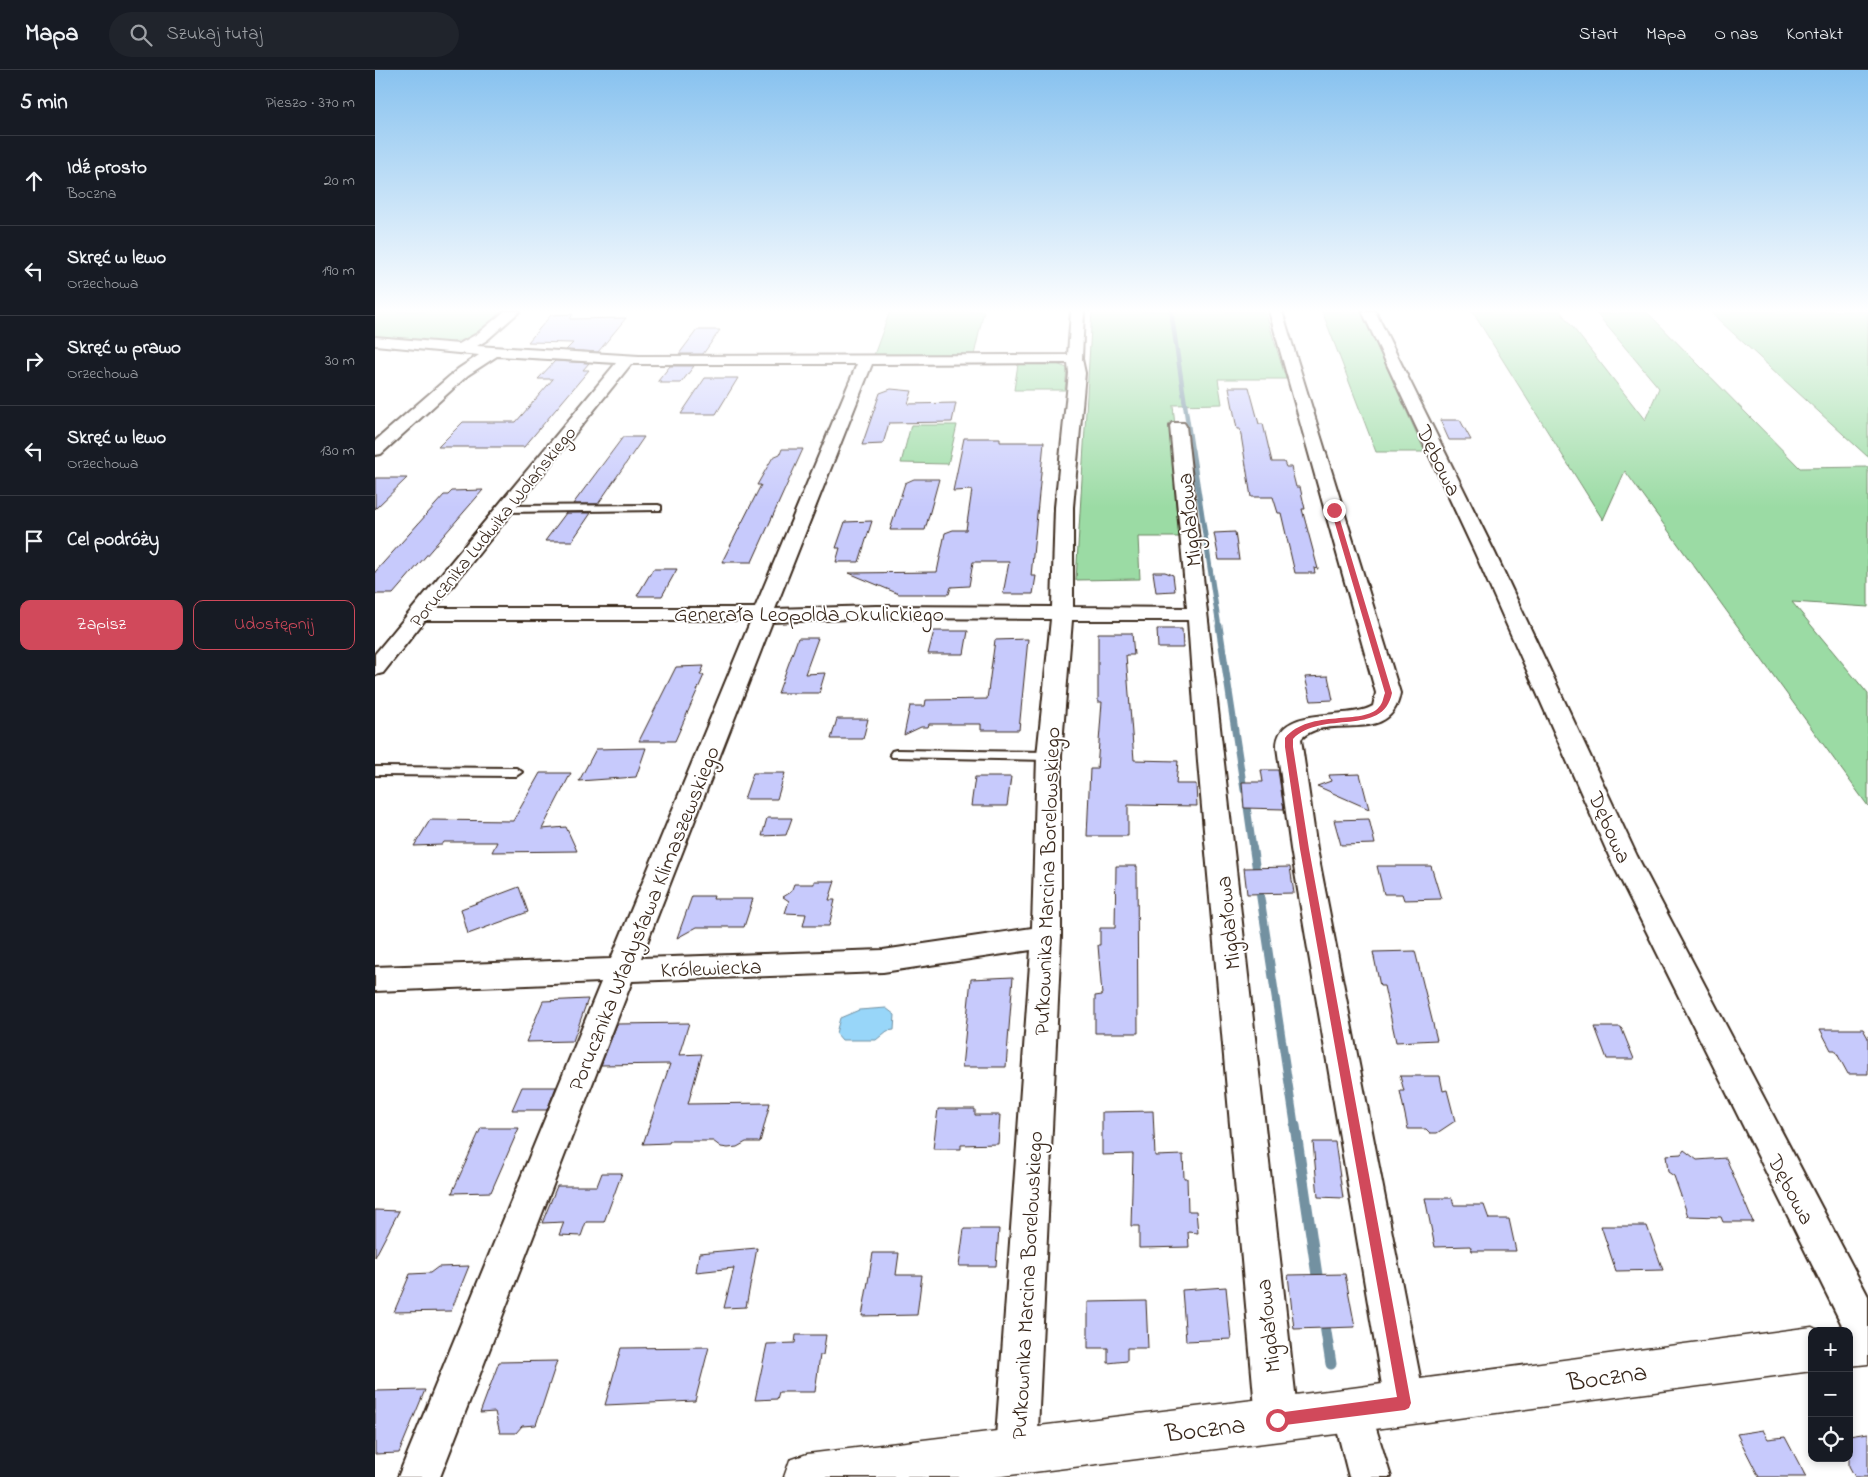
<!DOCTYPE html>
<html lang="pl">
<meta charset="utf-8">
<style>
:root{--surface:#171b24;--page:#20242c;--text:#f1f3f6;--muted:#9ea1a6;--line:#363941;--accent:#d1495b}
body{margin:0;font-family:"Indie Flower",sans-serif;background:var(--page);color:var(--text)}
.controls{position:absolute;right:15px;bottom:15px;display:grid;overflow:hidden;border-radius:10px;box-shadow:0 2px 8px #0003}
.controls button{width:45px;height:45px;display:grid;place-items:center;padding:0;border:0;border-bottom:1px solid var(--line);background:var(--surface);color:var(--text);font:25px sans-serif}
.stop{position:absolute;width:15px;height:15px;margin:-11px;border:4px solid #d1495b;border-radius:50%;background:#fff}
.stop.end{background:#d1495b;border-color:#fff;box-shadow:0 1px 5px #0008}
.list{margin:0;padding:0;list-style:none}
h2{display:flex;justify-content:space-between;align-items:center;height:65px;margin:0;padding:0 20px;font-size:21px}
h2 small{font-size:16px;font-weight:400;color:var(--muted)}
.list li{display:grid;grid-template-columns:32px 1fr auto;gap:15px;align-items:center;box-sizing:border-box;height:90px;padding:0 20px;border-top:1px solid var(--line)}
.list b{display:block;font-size:19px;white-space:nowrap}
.list p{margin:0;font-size:16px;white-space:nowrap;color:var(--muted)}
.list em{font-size:16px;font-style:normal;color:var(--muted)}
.actions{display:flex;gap:10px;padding:15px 20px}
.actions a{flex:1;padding:11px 0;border:1px solid var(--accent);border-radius:10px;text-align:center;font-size:18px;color:var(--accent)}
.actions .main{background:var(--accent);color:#fff}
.icon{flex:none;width:28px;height:28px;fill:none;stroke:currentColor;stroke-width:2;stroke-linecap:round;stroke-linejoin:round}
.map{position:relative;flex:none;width:1493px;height:1407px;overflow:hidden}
header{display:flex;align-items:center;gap:30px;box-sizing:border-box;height:70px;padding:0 25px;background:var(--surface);border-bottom:1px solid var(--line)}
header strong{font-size:24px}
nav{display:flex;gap:28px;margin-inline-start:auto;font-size:18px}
.search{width:350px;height:45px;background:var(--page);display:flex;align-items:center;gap:12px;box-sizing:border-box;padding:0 18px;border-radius:28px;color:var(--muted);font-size:19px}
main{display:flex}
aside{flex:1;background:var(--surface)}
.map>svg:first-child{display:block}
.green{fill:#9bdba4;stroke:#6b8261}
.water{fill:#98d6f9;stroke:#7391a1}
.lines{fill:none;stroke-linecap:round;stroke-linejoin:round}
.stream-far4{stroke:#7391a1;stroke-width:4.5}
.stream-far3{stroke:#7391a1;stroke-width:5}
.stream-far2{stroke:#7391a1;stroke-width:7}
.stream-far1{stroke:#7391a1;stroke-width:8}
.stream{stroke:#7391a1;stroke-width:11}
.building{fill:#c7cafc;stroke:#3b2a1e}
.lane-casing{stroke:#3b2a1e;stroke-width:4}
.street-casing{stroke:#3b2a1e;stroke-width:4}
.secondary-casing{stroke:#3b2a1e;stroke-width:3}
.lane{fill:#fff;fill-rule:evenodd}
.street{fill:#fff;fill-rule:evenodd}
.secondary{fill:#fff;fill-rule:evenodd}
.route{fill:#d1495b}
.labels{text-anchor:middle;stroke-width:4;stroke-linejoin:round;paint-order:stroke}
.far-street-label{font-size:19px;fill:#3b2a1e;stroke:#fff}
.street-label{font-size:22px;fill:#3b2a1e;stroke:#fff}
.near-street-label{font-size:26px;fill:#3b2a1e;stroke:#fff}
</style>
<header>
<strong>Mapa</strong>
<div class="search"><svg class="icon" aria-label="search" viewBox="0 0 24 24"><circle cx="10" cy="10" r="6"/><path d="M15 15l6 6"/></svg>Szukaj tutaj</div>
<nav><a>Start</a><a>Mapa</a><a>O nas</a><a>Kontakt</a></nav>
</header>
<main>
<aside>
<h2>5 min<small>Pieszo · 370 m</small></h2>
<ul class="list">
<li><svg class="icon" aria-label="ahead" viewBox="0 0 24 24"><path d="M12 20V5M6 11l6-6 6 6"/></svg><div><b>Idź prosto</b><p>Boczna</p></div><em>20 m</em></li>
<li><svg class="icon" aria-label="left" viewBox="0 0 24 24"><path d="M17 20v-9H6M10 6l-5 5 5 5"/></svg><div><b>Skręć w lewo</b><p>Orzechowa</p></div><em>190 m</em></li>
<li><svg class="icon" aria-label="right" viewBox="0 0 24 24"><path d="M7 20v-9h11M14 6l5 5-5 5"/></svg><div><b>Skręć w prawo</b><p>Orzechowa</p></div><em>30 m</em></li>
<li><svg class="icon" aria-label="left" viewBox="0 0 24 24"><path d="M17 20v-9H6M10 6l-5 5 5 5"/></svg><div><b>Skręć w lewo</b><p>Orzechowa</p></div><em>130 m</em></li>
<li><svg class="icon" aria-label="arrive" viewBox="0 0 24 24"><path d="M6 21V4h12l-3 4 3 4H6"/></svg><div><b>Cel podróży</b></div></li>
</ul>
<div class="actions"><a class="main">Zapisz</a><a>Udostępnij</a></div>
</aside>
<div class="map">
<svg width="1493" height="1407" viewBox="0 0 1493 1407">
<rect width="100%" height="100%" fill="#fff"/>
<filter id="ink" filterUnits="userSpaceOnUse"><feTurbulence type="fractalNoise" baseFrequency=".02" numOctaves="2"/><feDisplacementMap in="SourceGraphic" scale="10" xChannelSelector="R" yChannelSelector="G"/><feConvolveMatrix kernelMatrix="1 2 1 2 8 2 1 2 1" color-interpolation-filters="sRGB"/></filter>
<g filter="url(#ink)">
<g class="green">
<path d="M0 241H131C119 251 108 262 94 268 71 278 25 268 0 266Z"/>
<path d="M515 241H609L599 285H499Z"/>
<path d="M717 241H890L911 309H843L847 334 798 335 810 467H763L765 509 701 510Z"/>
<path d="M947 241H986L1050 382H1001Z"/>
<path d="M1097 241H1185L1270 350 1284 318 1222 244 1272 242 1425 398 1493 397V537L1417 532 1493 624V736L1250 401 1228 450Z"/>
<path d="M1334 241H1493V387Z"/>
<path d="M643 294H682L692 298 690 320H639Z"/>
<path d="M536 355H582L573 394 526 393Z"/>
</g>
<path class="water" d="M511 938 520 945 519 960 512 961 501 970H467L461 963 465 948 484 940Z"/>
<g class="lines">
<path class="stream-far4" d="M796 241 817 381"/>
<path class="stream-far3" d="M817 380 844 557"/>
<g class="stream-far2">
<path d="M844 556 869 720"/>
<path d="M871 730 878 779"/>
</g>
<path class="stream-far1" d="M878 778 920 1057"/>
<g class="stream">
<path d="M920 1056 943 1212"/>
<path d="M949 1249 956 1294"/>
</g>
</g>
<g class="building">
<path d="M198 244 195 249 251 248 223 282 191 280 198 273 153 272 176 245Z"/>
<path d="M322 260H345L328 284H304Z"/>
<path d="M180 291 214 293 208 300H214L149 377H63L88 352H141L178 309H163Z"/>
<path d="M295 296H319L306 313H285L286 311H283Z"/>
<path d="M330 308H363L341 344H306Z"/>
<path d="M854 317H874L884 354H888L897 392H909L911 397H916L921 417H925L930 439H927L943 499 939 498 940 503H920L906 443H903L898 427H876L865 359H862Z"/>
<path d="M516 319 537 321 533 334 581 333 577 352 514 353 508 374 487 375 505 323Z"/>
<path d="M1065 350H1085L1096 370H1074Z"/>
<path d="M248 367H269L223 434H198Z"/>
<path d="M589 368H625V372H669L656 506H661L658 524H628L634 492H598L594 516 576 517 574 524H524L474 503 562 502 570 463 578 460H591L597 420 578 421Z"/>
<path d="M407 379H428L377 492H347L386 415H382L398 387 405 384Z"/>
<path d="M0 408H32L0 439Z"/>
<path d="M539 409H564L550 460H515L530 413Z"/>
<path d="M108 420 18 524H0V502L69 425H73L77 421Z"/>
<path d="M191 443H216L197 471H170Z"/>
<path d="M497 451 484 492H461L465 478H461L470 452Z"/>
<path d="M860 462 864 490H844L839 463Z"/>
<path d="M278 499H302L287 526H262Z"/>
<path d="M778 502H790L798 505 800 521 781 522Z"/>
<path d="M782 559H807L808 578H783Z"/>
<path d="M559 561H593L589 584H553Z"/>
<path d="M723 563H757L759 585H751L759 690 803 691 801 714H821L822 736 753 735V766H712L715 699H722L727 632H723Z"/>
<path d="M423 568H443L430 604 450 603 444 623H403Z"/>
<path d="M653 569 644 660H606V654H554L553 657H546L529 665 535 636H550L551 630 612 629 620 570Z"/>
<path d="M329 596 325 605H329L300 671H264L301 597Z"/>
<path d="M953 606 958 630 936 631 930 607Z"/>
<path d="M462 649H493L488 669H456Z"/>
<path d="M271 678 261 707 204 711 221 679Z"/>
<path d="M886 700H903L909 739 869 738 867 712H888Z"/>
<path d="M165 703H196L167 759 191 757 202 781 117 782 122 772H69L67 775 39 776 55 750 138 751Z"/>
<path d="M378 703H410L402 729H369Z"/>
<path d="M985 704 994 739 942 716 956 711 954 705Z"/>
<path d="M600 707H636L632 736H596Z"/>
<path d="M392 748H417L411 765 387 766Z"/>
<path d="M994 749 1000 774 966 775 959 750Z"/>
<path d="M741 796H762L763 963H720V926L727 925 723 875H725V858H740Z"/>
<path d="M1002 796H1056L1066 829 1029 830 1027 824H1009Z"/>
<path d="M915 797 919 823 872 824 869 798Z"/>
<path d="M439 811H460L454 830H460L454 856H428L431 844 410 843 414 831 408 827 416 822 419 814H439Z"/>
<path d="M144 817 153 842 93 864 86 839Z"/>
<path d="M317 826H339L338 829H378L369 857H322L302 868Z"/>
<path d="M1040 881 1062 970 1021 972 1009 916H1005L998 882Z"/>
<path d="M638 907 631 997H587L596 909Z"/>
<path d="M213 929 198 971 151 972 168 931Z"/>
<path d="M314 953 304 985 327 984 313 1034 395 1033 385 1072H371L362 1077 353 1078 346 1077 338 1071H295L294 1073 268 1074 295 994 226 995 242 954Z"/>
<path d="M1220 957H1246L1259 989H1232Z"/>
<path d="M1445 959H1488L1493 968V1004H1473L1460 980H1456Z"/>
<path d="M1025 1006H1065L1068 1021 1072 1020 1080 1051 1062 1063H1055L1051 1059H1033L1025 1021H1029Z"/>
<path d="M147 1017H181L172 1040H137Z"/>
<path d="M563 1039H600V1045H625L623 1074 586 1075V1079H558Z"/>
<path d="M778 1041 780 1086 808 1085 809 1108H812L813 1141H821L823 1163 813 1162 814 1177 764 1178V1156H756L758 1084 727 1085V1042Z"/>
<path d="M106 1058H144L116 1122 77 1123Z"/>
<path d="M938 1072H960L968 1128 943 1127Z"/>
<path d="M1309 1080 1322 1090 1351 1088 1378 1152H1348L1346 1147 1313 1146 1299 1106 1293 1102 1291 1085 1306 1084Z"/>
<path d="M227 1103H247L229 1152H211L206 1166 184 1165 189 1152 167 1153 182 1116H222Z"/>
<path d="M1050 1128H1077L1079 1135H1109L1114 1149H1134L1141 1181H1097L1095 1176 1060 1177Z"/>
<path d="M0 1140 24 1141 0 1187Z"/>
<path d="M1226 1156H1272L1288 1200 1241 1201Z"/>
<path d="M589 1159H624L621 1196H584Z"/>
<path d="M382 1178 371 1237 349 1238 359 1198 321 1202 324 1183Z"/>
<path d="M498 1183H524L521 1205H547L542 1245 487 1246Z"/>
<path d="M94 1196 76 1241 19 1242 35 1204 55 1203 63 1197Z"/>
<path d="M970 1204 980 1257 919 1259 913 1205Z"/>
<path d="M851 1217 856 1269 811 1271 807 1220Z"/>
<path d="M771 1231 773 1278H752V1291L733 1293V1278H713V1232Z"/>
<path d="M421 1265H451L448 1285H445L440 1322H404L402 1329 380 1330 392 1274 420 1273Z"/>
<path d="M334 1277 320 1331 230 1335 246 1278Z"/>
<path d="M182 1291 161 1355 147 1356 141 1363H125L120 1342 105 1343 124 1292Z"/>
<path d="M50 1320 24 1383 0 1384V1321Z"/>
<path d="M1388 1360 1393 1369 1410 1367 1431 1407H1384L1362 1364Z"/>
<path d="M1493 1363V1407H1480L1474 1396V1366Z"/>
</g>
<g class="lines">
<defs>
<g id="lane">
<path d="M283 435 286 436V440L129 442 124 439 129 436Z"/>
<path d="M521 680 674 682 680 686 674 690 517 687 515 684 517 681Z"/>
<path d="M0 697 141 698 147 702 141 706 0 705Z"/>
</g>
<g id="street">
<path d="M130 241H145L112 270 102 276 264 286 693 285 696 241H709L707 289 710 303 698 437V537L812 538 795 356 797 353H809L811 356 923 1349 917 1364 902 1370 887 1364 881 1349 823 692 813 550H697L686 686V866L662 1381 656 1396 641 1402 626 1396 620 1381 656 880 508 902 257 911 65 1407H23L226 912 0 921V897L236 889 376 550H50L8 603 0 605V584L241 293 122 286 93 305 6 384 0 385V371L83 299 104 285 0 275V267L84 274 102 264ZM693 293 694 303 680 437 677 537 501 536 400 539 497 294ZM256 294H482L380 538H60ZM501 548 676 549 662 686 657 858 508 880 266 888 397 552Z"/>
<path d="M894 241H907L1025 623C1016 678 952 641 926 669L942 779 1050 1333 1044 1347 1030 1353 1016 1347 1010 1333 916 779 902 677C902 634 973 651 998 636L1001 623Z"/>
<path d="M987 241H1000L1120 483 1262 786 1493 1226V1285L1479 1280 1474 1270V1261H1470L1234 786 1100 483Z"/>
<path d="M977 1320 991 1326 1016 1407H974L957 1340 963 1326Z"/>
</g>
<g id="secondary">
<path d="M1493 1250V1294L1474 1296V1261H1458L1459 1259 1474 1252Z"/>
<path d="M1437 1257 1445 1261H1437V1301L977 1362 619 1407H409L415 1390 432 1384 977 1318Z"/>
</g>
</defs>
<use href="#lane" class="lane-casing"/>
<use href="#street" class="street-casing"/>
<use href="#secondary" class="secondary-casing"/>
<use href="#lane" class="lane"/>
<use href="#street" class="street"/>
<use href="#secondary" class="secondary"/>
</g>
</g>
<linearGradient id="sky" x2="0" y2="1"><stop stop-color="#88c2ef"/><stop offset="0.55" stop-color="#fff"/><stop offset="1" stop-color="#fff" stop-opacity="0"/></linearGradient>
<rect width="1493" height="438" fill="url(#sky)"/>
<path class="route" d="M959 438 962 440 1017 623C1008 668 947 639 918 669V677L934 779 1036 1333 1034 1338 1030 1340 902 1356 897 1354 895 1350 897 1345 902 1343 1022 1327 925 779 910 677V668C935 638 989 656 1004 637 1008 633 1008 628 1010 623L956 440Z"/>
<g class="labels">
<g class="far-street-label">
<text transform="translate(117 456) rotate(-51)" y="7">Porucznika Ludwika Wolańskiego</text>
</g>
<g class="street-label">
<text transform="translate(1065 390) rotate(64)" y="8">Dębowa</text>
<text transform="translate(813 450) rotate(-96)" y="8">Migdałowa</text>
<text x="434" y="551">Generała Leopolda Okulickiego</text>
<text transform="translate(1236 757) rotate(66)" y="8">Dębowa</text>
<text transform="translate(671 811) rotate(-88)" y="8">Pułkownika Marcina Borelowskiego</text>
<text transform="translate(268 848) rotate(-68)" y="8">Porucznika Władysława Klimaszewskiego</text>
<text transform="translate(852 853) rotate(-96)" y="8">Migdałowa</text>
<text transform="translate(336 897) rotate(-2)" y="8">Królewiecka</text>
<text transform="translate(1417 1119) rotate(62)" y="8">Dębowa</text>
<text transform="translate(651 1215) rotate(-87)" y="8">Pułkownika Marcina Borelowskiego</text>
<text transform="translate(892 1256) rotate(-96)" y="8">Migdałowa</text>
</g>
<g class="near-street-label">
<text transform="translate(1232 1306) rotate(-8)" y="9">Boczna</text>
<text transform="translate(830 1358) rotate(-7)" y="9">Boczna</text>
</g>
</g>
</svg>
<div class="controls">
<button>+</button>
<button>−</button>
<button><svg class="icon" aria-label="locate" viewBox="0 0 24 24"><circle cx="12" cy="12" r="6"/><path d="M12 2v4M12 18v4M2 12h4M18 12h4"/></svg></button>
</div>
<div class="stop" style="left:902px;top:1350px"></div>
<div class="stop end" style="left:959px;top:440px"></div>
</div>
</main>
